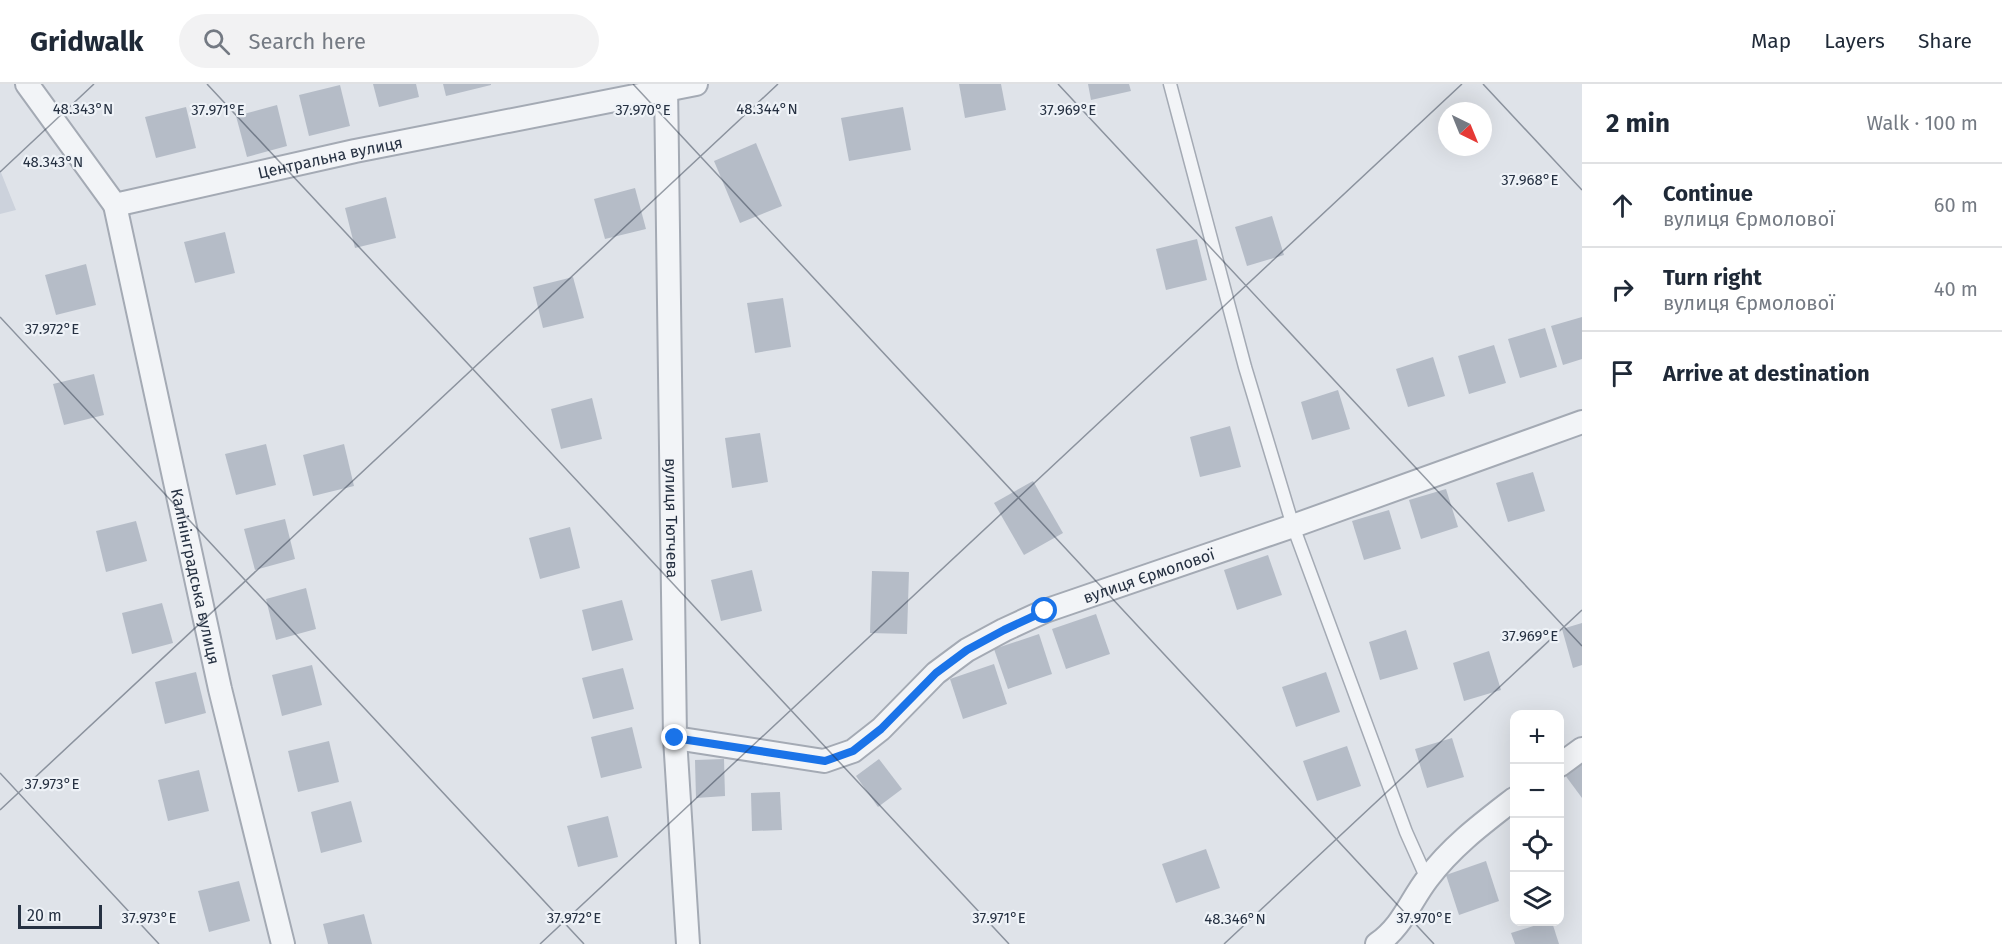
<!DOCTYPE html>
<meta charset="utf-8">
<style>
:root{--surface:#fff;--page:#f2f2f3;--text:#1f2937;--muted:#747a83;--line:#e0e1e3}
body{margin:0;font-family:"Fira Sans",sans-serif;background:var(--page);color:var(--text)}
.controls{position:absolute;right:18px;bottom:18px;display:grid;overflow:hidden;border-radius:12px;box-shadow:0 6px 24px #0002}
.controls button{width:54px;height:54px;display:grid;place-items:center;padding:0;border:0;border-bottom:2px solid var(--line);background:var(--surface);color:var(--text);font:30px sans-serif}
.compass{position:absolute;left:1438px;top:18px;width:54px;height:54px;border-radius:50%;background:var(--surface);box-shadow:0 6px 24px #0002;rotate:137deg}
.scale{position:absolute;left:18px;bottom:15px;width:84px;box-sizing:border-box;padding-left:6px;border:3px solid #263142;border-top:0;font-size:16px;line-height:21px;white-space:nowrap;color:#263142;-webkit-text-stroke:4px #eef2f7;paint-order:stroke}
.stop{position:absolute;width:18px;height:18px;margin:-14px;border:4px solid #1a73e8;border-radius:50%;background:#fff}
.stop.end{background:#1a73e8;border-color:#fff;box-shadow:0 2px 6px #0008}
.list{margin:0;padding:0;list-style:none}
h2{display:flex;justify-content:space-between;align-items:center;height:78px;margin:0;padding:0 24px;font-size:26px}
h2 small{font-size:20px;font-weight:400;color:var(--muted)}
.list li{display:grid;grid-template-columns:39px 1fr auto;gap:18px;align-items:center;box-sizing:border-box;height:84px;padding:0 24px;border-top:2px solid var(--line)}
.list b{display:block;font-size:22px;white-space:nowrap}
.list p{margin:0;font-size:20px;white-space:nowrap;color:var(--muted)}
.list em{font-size:20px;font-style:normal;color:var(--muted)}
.icon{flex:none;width:33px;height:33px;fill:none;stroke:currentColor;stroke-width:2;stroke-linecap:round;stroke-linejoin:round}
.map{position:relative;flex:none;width:1582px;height:860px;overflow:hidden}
header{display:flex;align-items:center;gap:36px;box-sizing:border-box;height:84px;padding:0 30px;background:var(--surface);border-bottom:2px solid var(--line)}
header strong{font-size:28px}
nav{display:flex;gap:33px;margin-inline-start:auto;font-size:21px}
.search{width:420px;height:54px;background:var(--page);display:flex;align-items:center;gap:15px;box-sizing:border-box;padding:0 21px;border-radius:33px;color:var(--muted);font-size:22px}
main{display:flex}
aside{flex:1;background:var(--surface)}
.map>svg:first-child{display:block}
.built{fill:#ccd2dc}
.building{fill:#b5bcc7}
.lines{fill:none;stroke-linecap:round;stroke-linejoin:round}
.lane-casing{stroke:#a4aab4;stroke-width:15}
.street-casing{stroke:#a4aab4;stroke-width:26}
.lane{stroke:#f2f4f7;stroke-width:12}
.street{stroke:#f2f4f7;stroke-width:22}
.route{stroke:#1a73e8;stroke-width:8}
.ticks{fill:none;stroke:#263142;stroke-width:1.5;stroke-opacity:0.45}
.labels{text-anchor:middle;stroke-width:4.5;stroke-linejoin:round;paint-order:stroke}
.street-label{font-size:16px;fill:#263142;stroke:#eef2f7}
.ticks-label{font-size:15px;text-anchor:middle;fill:#263142;stroke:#eef2f7;stroke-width:4.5;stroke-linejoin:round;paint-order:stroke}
</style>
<header>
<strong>Gridwalk</strong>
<div class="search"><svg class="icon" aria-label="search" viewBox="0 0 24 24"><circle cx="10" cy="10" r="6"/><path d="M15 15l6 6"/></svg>Search here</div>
<nav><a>Map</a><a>Layers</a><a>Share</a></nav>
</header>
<main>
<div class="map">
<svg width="1582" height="860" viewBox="0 0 1582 860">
<rect width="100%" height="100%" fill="#dfe3e9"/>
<path class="built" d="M0 86 16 126 0 130Z"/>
<g class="building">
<path d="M373 0H416L419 13 379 23Z"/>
<path d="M443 0H491V1L446 12Z"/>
<path d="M959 0H1001L1006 26 965 34Z"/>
<path d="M1088 0H1129L1131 7 1091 16Z"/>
<path d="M340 1 350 42 309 52 299 11Z"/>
<path d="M277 21 287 62 247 73 236 32Z"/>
<path d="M186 23 196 64 156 74 145 33Z"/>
<path d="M903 23 911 66 849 77 841 34Z"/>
<path d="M756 59 782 122 740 139 714 77Z"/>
<path d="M635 104 646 145 605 155 594 115Z"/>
<path d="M386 113 396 154 355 164 345 124Z"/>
<path d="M1272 132 1284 171 1247 182 1235 143Z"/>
<path d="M225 148 235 189 195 199 184 158Z"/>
<path d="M1197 155 1207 196 1166 206 1156 165Z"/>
<path d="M86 180 96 221 56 231 45 191Z"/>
<path d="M573 193 584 234 543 244 533 203Z"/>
<path d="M783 214 791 263 755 269 747 219Z"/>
<path d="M1582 233V275L1563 281 1551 242Z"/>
<path d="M1545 244 1557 283 1520 294 1508 255Z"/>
<path d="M1494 261 1506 299 1469 310 1458 272Z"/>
<path d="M1433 273 1445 312 1408 323 1396 285Z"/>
<path d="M94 290 104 331 64 341 53 300Z"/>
<path d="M1338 306 1350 345 1312 356 1301 318Z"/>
<path d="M592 314 602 355 561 365 551 325Z"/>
<path d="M1230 342 1241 383 1200 393 1190 353Z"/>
<path d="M760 349 768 398 732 404 725 354Z"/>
<path d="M266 360 276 401 236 411 225 370Z"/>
<path d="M344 360 354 402 313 412 303 371Z"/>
<path d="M1533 388 1545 427 1508 438 1496 399Z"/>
<path d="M1033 397 1063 449 1024 471 994 419Z"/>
<path d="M1446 405 1458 443 1421 455 1409 416Z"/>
<path d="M1389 426 1401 465 1364 476 1352 437Z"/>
<path d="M285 435 295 475 255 486 244 445Z"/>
<path d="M136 437 147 477 106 488 96 447Z"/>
<path d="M570 443 580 484 540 495 529 454Z"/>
<path d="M1268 471 1282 511 1237 526 1224 486Z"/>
<path d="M752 486 762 527 721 537 711 496Z"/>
<path d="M872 487 909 488 907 550 870 549Z"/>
<path d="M306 504 316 545 276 556 266 515Z"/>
<path d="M622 516 633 556 592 567 582 526Z"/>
<path d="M162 519 173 559 132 570 122 529Z"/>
<path d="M1096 530 1110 570 1066 585 1052 545Z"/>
<path d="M1582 539V581L1573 584 1562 545Z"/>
<path d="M1406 546 1418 585 1380 596 1369 558Z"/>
<path d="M1039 550 1052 590 1008 605 994 565Z"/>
<path d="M1489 567 1501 606 1464 617 1453 579Z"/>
<path d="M994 580 1007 620 963 635 950 595Z"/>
<path d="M312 581 322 621 282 632 272 591Z"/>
<path d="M623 584 634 625 593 635 582 594Z"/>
<path d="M196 588 206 629 165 640 155 598Z"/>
<path d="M1326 588 1340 628 1296 643 1282 603Z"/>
<path d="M632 643 642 684 601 694 591 653Z"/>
<path d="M1452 654 1464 693 1427 704 1415 665Z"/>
<path d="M329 657 339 698 298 708 288 667Z"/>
<path d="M1347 662 1361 702 1317 717 1303 677Z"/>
<path d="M724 675 725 712 696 714 695 676Z"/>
<path d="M879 675 902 705 878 723 856 692Z"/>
<path d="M1582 678V714L1565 691Z"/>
<path d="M199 686 209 727 168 737 158 696Z"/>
<path d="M780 708 782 746 752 747 751 709Z"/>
<path d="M351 717 362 758 321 769 311 728Z"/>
<path d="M608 732 618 773 578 783 567 742Z"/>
<path d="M1206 765 1220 804 1176 819 1162 780Z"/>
<path d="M1486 777 1499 817 1459 831 1446 791Z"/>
<path d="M239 797 250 837 209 848 198 807Z"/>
<path d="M364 830 372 860H328L323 840Z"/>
<path d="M1546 838H1552L1559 860H1515L1511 849Z"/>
</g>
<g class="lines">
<defs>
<path id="lane" d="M1170 0 1245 283 1293 442 1406 748 1427 795"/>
<g id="street">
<path id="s1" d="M27 0 115 121 355 67 696 0"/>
<path id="s2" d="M666 0 675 654 688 860"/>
<path id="s3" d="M115 121 220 605 283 860"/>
<path id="s4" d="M675 654 824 677 853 667 881 645 936 589 967 566 1004 546 1045 527 1293 442 1582 338"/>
<path d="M1560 681 1582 665"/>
<path d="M1377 860C1403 842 1410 817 1428 794 1452 762 1483 739 1514 715"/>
</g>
</defs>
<use href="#lane" class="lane-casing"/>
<use href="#street" class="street-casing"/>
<use href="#lane" class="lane"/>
<use href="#street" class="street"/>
</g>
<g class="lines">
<path class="route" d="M675 654 825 677 853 667 881 645 936 589 967 566 1004 546 1045 527"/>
</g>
<path class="ticks" d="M207 0 1009 860M633 0 1434 860M1058 0 1582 562M1483 0 1582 106M0 88 94 0M0 233 584 860M0 689 159 860M0 726 778 0M540 860 1462 0M1224 860 1582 526"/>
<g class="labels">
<g class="street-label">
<text dy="6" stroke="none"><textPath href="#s1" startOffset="370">Центральна вулиця</textPath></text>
<text dy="6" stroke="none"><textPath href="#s2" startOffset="434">вулиця Тютчева</textPath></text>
<text dy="6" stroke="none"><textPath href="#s3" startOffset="380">Калінінградська вулиця</textPath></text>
<text dy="6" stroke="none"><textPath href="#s4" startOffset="531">вулиця Єрмолової</textPath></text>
</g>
</g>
<g class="ticks-label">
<text x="83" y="30">48.343°N</text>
<text x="767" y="30">48.344°N</text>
<text x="218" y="31">37.971°E</text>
<text x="643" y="31">37.970°E</text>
<text x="1068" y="31">37.969°E</text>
<text x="53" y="83">48.343°N</text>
<text x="1530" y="101">37.968°E</text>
<text x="52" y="250">37.972°E</text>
<text x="1530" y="557">37.969°E</text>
<text x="52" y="705">37.973°E</text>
<text x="149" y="839">37.973°E</text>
<text x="574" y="839">37.972°E</text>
<text x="999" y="839">37.971°E</text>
<text x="1424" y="839">37.970°E</text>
<text x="1235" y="840">48.346°N</text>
</g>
</svg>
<div class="controls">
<button>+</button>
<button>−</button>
<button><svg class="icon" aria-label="locate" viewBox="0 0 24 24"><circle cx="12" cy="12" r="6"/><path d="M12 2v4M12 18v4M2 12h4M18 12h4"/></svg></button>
<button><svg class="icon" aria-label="layers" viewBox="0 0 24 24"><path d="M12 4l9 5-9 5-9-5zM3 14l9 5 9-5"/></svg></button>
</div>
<svg class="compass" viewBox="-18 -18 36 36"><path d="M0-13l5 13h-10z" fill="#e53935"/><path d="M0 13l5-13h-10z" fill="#747a83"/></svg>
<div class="scale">20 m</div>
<div class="stop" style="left:1045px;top:527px"></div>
<div class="stop end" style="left:675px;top:654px"></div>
</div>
<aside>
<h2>2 min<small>Walk · 100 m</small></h2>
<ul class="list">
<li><svg class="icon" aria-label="ahead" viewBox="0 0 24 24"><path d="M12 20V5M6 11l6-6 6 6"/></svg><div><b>Continue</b><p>вулиця Єрмолової</p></div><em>60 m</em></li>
<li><svg class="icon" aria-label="right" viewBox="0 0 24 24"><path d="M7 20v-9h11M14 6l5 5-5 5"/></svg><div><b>Turn right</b><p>вулиця Єрмолової</p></div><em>40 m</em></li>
<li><svg class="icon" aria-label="arrive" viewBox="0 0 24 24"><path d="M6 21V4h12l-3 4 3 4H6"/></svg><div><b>Arrive at destination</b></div></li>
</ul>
</aside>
</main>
